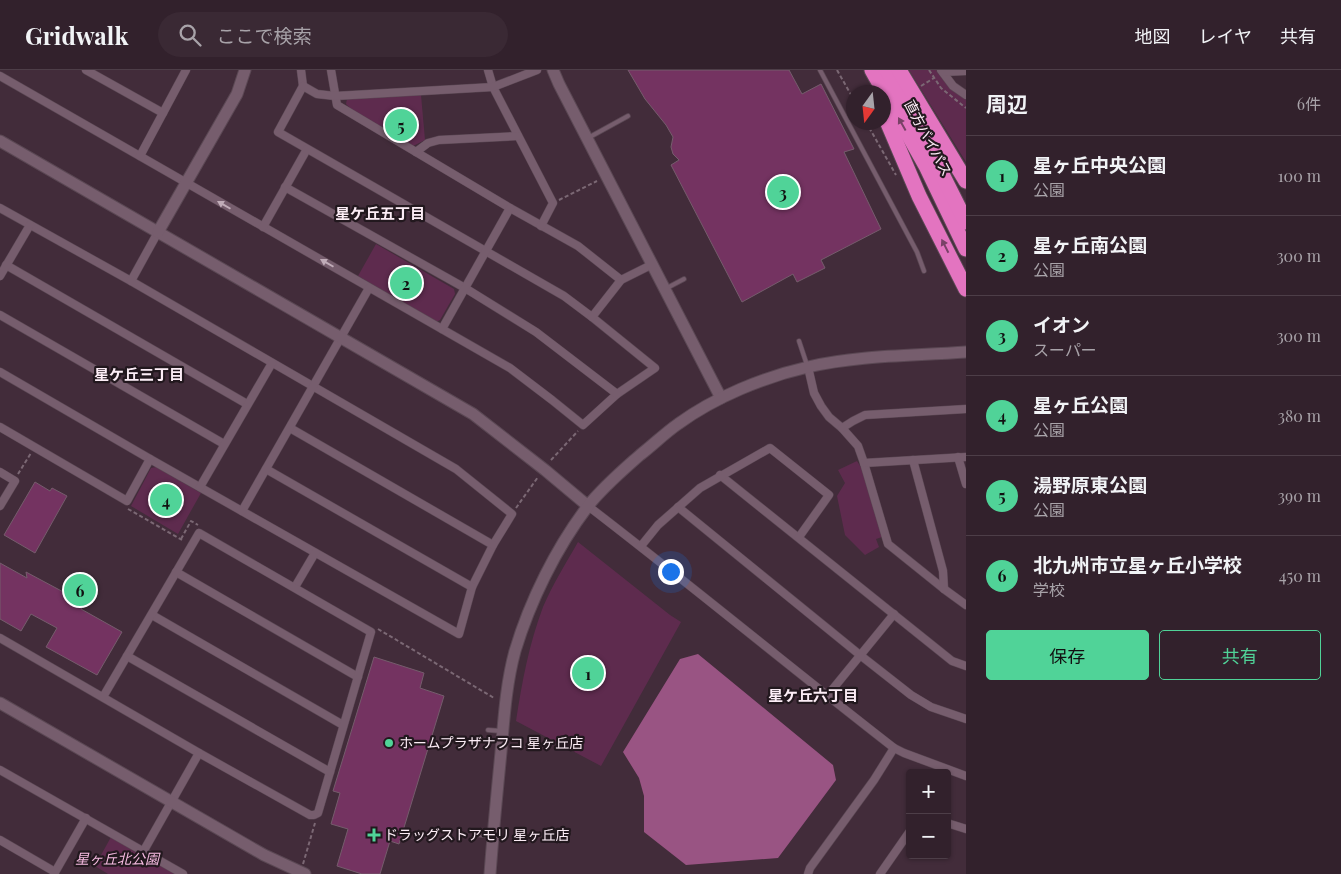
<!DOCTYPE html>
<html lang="ja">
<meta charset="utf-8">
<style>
:root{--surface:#32212c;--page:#3a2934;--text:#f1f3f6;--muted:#a8a3a9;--line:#4d3e48;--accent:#50d398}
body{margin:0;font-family:"Playfair Display","Noto Sans JP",serif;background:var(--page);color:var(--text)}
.controls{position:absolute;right:15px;bottom:15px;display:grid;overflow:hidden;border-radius:5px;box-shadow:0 1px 4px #0004}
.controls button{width:45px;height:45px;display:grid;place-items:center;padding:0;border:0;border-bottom:1px solid var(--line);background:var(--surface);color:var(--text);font:25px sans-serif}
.compass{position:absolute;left:846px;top:15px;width:45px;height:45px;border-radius:50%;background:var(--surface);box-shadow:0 1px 4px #0004;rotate:195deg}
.you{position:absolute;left:670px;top:501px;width:18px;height:18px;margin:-12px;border:4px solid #fff;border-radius:50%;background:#1a73e8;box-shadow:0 0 0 8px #1a73e833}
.badge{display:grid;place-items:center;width:32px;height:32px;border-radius:50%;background:var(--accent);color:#111;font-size:16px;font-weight:700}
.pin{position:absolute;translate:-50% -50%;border:2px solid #fff;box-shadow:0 1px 5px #0006}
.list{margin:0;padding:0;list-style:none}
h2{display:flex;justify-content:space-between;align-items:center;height:65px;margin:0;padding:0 20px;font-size:21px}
h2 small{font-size:16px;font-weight:400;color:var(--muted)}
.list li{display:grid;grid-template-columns:32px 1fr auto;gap:15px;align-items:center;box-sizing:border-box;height:80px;padding:0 20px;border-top:1px solid var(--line)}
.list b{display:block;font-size:19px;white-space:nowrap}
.list p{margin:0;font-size:16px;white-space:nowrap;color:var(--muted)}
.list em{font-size:16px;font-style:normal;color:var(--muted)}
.actions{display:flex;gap:10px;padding:15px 20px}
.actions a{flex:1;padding:11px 0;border:1px solid var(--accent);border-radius:5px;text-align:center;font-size:18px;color:var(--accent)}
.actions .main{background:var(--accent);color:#111}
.icon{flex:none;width:28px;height:28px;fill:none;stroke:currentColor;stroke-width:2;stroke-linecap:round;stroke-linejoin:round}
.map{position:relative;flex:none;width:966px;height:804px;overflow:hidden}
header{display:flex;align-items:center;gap:30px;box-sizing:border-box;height:70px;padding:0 25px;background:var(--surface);border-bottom:1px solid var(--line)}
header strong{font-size:24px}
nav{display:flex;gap:28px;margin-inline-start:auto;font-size:18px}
.search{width:350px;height:45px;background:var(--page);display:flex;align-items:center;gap:12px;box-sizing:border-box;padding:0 18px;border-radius:28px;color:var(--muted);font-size:19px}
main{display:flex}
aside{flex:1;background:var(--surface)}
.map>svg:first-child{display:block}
.green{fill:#5e2b4e}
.water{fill:#995483}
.building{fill:#743361;stroke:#755c6c}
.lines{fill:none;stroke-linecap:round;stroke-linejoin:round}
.lane-casing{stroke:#5b4854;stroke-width:5.5}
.street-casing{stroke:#5b4854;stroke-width:9}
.secondary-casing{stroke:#5b4854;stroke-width:13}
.highway-casing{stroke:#5b4854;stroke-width:17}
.path{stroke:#7b6874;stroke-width:2;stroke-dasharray:4 2.5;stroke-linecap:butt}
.lane{stroke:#765d6d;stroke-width:4}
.street{stroke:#765d6d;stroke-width:8}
.secondary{stroke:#765d6d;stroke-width:11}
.highway{stroke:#e374c0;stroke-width:15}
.oneway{fill:#794167}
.oneway2{fill:#c0acb8}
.poi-dot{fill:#50d398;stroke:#22181e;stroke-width:2}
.labels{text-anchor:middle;stroke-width:4.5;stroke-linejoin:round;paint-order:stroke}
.street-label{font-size:14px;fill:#fcedf6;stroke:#22181e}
.poi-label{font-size:14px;fill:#fcedf6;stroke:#22181e;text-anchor:start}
.park-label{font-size:14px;font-style:italic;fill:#f6bbe1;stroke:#22181e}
.neighbourhood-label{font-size:15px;font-weight:bold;fill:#fcedf6;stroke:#22181e}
</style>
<header>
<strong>Gridwalk</strong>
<div class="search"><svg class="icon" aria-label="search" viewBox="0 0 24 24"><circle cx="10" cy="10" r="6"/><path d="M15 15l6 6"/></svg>ここで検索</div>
<nav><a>地図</a><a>レイヤ</a><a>共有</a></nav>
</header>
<main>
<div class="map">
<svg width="966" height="804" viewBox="0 0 966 804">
<rect width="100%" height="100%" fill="#422c3a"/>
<g class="green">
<path d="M909 0H936L950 18 966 30V92Z"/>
<path d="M421 25 425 70 413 76 352 40 346 34 347 29Z"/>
<path d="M376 174 454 219 455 224 440 250 436 252 358 206Z"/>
<path d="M857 391 862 399 882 467 876 469 879 477 865 485 845 465 837 426 845 413 838 400Z"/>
<path d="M156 397 201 423 178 464 131 436 151 398Z"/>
<path d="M578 472 670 545 681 552 601 696 516 651C522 612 529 574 543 537 553 514 566 493 578 472Z"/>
<path d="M111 767 176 804H108L95 796Z"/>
</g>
<path class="water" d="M698 584 833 695 836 710 778 788 686 795 644 762V726L639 708 623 682 680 589Z"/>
<g class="building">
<path d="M628 0H789L802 24 821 14 854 79 844 82 881 159 821 190 825 198 797 212 793 204 742 232 671 95 679 90 673 84 671 77 673 67 666 55 645 29Z"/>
<path d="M35 412 50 421 52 418 67 426 35 483 4 465Z"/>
<path d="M0 493 27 508 26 502 84 533 81 539 122 562 97 605 46 577 57 558 31 544 21 561 0 549Z"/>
<path d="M374 587 424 603 420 618 444 626 399 774 390 771 380 804H362L337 796 348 759 331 754 340 723 333 721Z"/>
</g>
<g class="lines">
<defs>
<g id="lane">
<path d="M820 0 917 182 924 201"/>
<path d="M588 68 628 46"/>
<path d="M665 219 684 209"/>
<path d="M799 271 807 295"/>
<path d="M488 660 501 661"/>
<path d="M480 765 493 766"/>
</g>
<g id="street">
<path d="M86 0 163 43"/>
<path d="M331 0 337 35 510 138 578 176 621 210"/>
<path d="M488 0 493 17 553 133 541 156"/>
<path d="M941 0 953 16 966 25"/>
<path d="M943 2 966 1"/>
<path d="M0 6 510 298 552 330 583 355 617 324 655 298 592 247 564 226 278 62 303 16 301 0"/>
<path d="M303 16 317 24 335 26 493 17 537 0"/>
<path d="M416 82 428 73 439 70 518 66"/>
<path d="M140 86 186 0"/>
<path d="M285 117 465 218 536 262 617 324"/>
<path d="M0 138 131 211 456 399 512 444 493 475 472 517 459 564 150 389 0 302"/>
<path d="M263 157 307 79"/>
<path d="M6 195 247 334"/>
<path d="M0 206 30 155"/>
<path d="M131 211 158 162"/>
<path d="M0 245 224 374"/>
<path d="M592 247 621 210 653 194"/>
<path d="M442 259 510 138"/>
<path d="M808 297 814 323 821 336 829 347 842 358 858 376 864 393 888 474 944 519 966 535"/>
<path d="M0 357 127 431 150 389"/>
<path d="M290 358 493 475"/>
<path d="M842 358 853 351 865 345 966 339"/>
<path d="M958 387 966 414"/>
<path d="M913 390 943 501 944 519"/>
<path d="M864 393 966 387"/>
<path d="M266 399 472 517"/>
<path d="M0 402 15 411 0 436"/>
<path d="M720 405 952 591 966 596"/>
<path d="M200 417 272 293"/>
<path d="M588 436C691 515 791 598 894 678L904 683 966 706"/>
<path d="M678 437 860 585 911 625 931 637 966 649"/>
<path d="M242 441 369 218"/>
<path d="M641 476 658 455 700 418 770 378 829 425 799 467"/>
<path d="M176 502 358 607"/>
<path d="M295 517 315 483"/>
<path d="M152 545 343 655"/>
<path d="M0 568 199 683 310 745H314L318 743 371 562 199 463 103 627"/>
<path d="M127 586 330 702"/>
<path d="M827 626 894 544"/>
<path d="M0 700 183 804"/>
<path d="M947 753 966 759"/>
<path d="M0 770 55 802"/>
<path d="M143 782 199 683"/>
<path d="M54 804 86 748"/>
<path d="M808 804 810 798 874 710 894 678"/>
<path d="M880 804 910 761"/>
</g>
<g id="secondary">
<path d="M553 0 559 14 721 328"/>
<path d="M0 71 473 344 545 400 588 436"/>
<path d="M158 162 237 24 245 0"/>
<path d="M0 633 264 785 305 804"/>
<path d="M490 804C493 763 497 723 501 682 504 648 506 614 515 581 530 531 556 478 588 436 603 417 622 401 640 385 653 375 665 363 678 354 715 327 764 307 808 297 859 285 914 286 966 282"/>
</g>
<g id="highway">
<path d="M872 0 926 96 966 179"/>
<path d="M887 0 928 76 966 152"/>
<path d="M899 0 966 111"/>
<path d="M884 44 919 126 966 219"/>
</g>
</defs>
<use href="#lane" class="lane-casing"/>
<use href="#street" class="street-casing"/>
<use href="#secondary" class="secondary-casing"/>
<use href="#highway" class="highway-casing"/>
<g class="path">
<path d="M837 0 854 30"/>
<path d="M929 0 941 18 966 38"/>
<path d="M921 16 934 8"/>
<path d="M866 52 896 105"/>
<path d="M559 130 597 111"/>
<path d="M551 390 578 361"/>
<path d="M18 404 31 383"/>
<path d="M516 438 538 407"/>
<path d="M128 439 182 470"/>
<path d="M181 469 191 451 198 455"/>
<path d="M378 559 494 628"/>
<path d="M303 794 315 753"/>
</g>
<use href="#lane" class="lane"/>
<use href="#street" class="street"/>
<use href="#secondary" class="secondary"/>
<use href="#highway" class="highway"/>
</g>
<defs><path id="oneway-solid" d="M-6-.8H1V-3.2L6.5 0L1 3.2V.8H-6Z" transform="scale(1.25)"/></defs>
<g class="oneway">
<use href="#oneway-solid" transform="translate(902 54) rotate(-119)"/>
<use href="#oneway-solid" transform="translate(945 176) rotate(-117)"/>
</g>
<g class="oneway2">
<use href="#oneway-solid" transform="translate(224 135) rotate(-150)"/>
<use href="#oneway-solid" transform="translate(327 193) rotate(-150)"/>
</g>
<g class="poi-dot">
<circle cx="389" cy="673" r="5"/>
<path d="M371.5 757.5h5v5h5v5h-5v5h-5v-5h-5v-5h5z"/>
</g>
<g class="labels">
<g class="street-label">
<text transform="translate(928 68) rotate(62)" y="5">直方バイパス</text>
</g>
<g class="poi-label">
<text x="399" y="678">ホームプラザナフコ 星ヶ丘店</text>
<text x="384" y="770">ドラッグストアモリ 星ヶ丘店</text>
</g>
<g class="park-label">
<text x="117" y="794">星ヶ丘北公園</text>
</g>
<g class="neighbourhood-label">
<text x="380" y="149">星ケ丘五丁目</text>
<text x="139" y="310">星ケ丘三丁目</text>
<text x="813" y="631">星ケ丘六丁目</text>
</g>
</g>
</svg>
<div class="controls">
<button>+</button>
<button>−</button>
</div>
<svg class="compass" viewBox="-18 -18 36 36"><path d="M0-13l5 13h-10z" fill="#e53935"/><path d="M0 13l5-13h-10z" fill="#a8a3a9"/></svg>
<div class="you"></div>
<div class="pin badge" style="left:588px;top:603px">1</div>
<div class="pin badge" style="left:406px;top:213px">2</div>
<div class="pin badge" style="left:783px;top:122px">3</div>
<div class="pin badge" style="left:166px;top:430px">4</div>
<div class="pin badge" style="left:401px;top:55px">5</div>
<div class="pin badge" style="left:80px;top:520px">6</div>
</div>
<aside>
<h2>周辺<small>6件</small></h2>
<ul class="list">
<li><span class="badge">1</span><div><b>星ヶ丘中央公園</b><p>公園</p></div><em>100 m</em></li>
<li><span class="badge">2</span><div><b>星ヶ丘南公園</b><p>公園</p></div><em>300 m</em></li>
<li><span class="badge">3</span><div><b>イオン</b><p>スーパー</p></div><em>300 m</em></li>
<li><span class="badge">4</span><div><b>星ヶ丘公園</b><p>公園</p></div><em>380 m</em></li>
<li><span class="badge">5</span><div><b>湯野原東公園</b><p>公園</p></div><em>390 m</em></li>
<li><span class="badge">6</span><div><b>北九州市立星ヶ丘小学校</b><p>学校</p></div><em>450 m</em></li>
</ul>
<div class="actions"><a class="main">保存</a><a>共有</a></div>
</aside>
</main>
